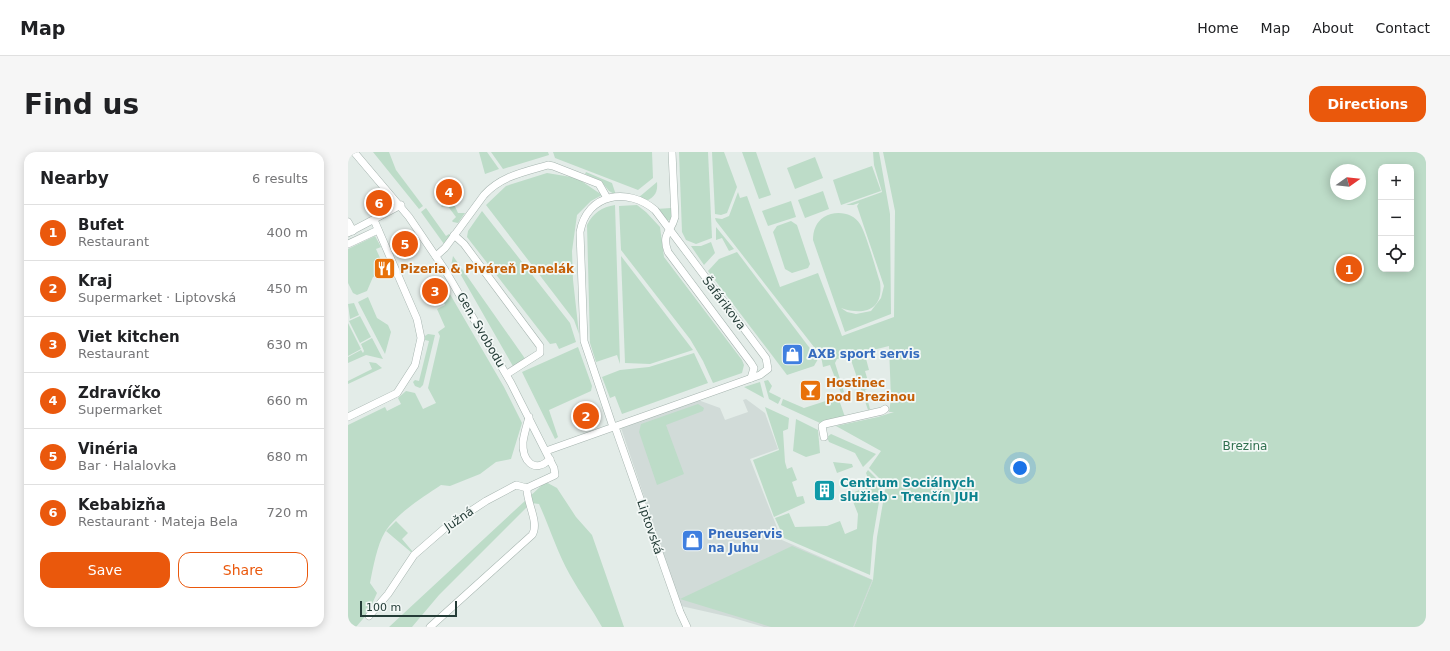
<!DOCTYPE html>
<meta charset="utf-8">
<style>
:root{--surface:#fff;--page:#f6f6f6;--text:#202124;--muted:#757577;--line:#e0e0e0;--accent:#ea580c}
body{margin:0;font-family:"DejaVu Sans",sans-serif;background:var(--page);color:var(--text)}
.controls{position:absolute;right:12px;top:12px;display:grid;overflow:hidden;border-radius:8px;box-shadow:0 2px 10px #0003}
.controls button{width:36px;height:36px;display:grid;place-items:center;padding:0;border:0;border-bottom:1px solid var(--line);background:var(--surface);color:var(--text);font:20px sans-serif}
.compass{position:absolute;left:982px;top:12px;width:36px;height:36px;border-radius:50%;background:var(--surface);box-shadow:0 2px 10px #0003;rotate:75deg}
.scale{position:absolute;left:12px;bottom:10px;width:97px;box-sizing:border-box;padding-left:4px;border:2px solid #243c37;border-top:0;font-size:11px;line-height:14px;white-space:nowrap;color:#243c37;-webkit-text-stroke:3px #f3f8f6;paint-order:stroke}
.you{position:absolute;left:672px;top:316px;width:14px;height:14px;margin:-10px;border:3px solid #fff;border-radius:50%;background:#1a73e8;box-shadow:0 0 0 6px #1a73e833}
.badge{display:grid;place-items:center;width:26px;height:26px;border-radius:50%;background:var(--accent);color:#fff;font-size:13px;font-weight:700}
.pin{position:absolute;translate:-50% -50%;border:2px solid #fff;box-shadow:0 1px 4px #0006}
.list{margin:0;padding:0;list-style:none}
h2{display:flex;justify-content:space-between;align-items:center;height:52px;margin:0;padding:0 16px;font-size:17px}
h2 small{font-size:13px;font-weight:400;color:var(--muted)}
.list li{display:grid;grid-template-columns:26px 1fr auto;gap:12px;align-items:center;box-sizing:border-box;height:56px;padding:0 16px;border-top:1px solid var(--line)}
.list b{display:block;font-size:15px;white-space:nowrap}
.list p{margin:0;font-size:13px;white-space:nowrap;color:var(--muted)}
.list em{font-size:13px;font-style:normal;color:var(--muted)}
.actions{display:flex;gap:8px;padding:12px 16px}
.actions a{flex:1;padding:9px 0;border:1px solid var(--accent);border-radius:12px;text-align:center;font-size:14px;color:var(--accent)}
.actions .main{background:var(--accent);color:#fff}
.icon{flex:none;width:22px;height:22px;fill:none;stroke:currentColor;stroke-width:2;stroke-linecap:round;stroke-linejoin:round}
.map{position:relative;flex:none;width:1078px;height:475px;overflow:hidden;border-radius:12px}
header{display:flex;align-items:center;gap:24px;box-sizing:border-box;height:56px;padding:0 20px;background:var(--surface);border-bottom:1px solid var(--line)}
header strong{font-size:19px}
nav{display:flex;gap:22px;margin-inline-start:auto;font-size:14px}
.intro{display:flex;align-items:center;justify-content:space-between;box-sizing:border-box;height:96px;padding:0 24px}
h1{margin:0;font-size:28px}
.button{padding:10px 18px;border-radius:12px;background:var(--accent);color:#fff;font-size:14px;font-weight:700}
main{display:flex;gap:24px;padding:0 24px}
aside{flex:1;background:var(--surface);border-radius:12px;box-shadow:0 2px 10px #0003}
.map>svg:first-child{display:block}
.built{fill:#d1dbd8}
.green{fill:#bddcc8;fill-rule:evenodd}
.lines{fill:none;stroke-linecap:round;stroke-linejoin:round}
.minor-casing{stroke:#a6b4af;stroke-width:8}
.minor{stroke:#fff;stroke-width:7}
.labels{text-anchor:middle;stroke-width:3.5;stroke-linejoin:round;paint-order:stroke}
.food-label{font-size:12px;font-weight:bold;fill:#c56008;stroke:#f3f8f6;text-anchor:start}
.street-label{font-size:12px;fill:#243c37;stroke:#f3f8f6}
.shop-label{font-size:12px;font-weight:bold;fill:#366cbe;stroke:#f3f8f6;text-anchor:start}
.park-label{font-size:12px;fill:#30704f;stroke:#f3f8f6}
.culture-label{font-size:12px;font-weight:bold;fill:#0d838f;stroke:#f3f8f6;text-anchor:start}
</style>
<header>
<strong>Map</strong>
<nav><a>Home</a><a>Map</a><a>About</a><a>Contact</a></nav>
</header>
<div class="intro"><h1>Find us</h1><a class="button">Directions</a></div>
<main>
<aside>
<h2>Nearby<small>6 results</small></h2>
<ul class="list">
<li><span class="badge">1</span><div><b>Bufet</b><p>Restaurant</p></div><em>400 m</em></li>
<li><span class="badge">2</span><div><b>Kraj</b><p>Supermarket · Liptovská</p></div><em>450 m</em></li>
<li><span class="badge">3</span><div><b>Viet kitchen</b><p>Restaurant</p></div><em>630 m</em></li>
<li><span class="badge">4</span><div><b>Zdravíčko</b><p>Supermarket</p></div><em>660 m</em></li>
<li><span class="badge">5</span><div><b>Vinéria</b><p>Bar · Halalovka</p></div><em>680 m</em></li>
<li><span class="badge">6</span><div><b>Kebabizňa</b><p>Restaurant · Mateja Bela</p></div><em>720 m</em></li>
</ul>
<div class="actions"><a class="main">Save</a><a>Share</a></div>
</aside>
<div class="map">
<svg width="1078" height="475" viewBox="0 0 1078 475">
<rect width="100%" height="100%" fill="#e3ece8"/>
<path class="built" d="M398 247 417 261 430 297 402 307 434 388 525 428 506 475H416L382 465 333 454 273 276 350 248 372 256 377 268 400 260 395 248Z"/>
<g class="green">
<path d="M25 0H41L48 18 75 54 71 57Z"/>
<path d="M131 0H139L151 17 137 22Z"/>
<path d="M143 0H200L201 3 155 17Z"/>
<path d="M205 0H304L305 26 290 38 207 6Z"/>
<path d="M331 0H360L364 86 348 92 338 88 334 80Z"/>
<path d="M364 0H376L389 35 379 61 373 63 367 62Z"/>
<path d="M394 0H408L423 43 411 47Z"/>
<path d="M525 0H531L542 62 543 162 497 180 465 88C465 79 468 70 476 65 487 58 505 60 512 72 519 84 527 115 532 130 536 158 516 164 493 156L499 160 508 162 523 159 533 146 536 134 509 54 511 51 505 53H498L534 40 526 13Z"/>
<path d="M535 0H1078V475H506L525 428 529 385 538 333 521 316 533 299 488 274 530 265 546 260H541L543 247 541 194 489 207 487 211 496 240 493 241 482 213 475 215 473 204 368 69 367 66 374 67 381 64 390 40 392 46 399 44 432 135 470 121 494 184 546 165 547 59ZM1033 15H1063V117H1033ZM988 18H1012V42H988Z"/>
<path d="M467 5 475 26 447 37 439 16Z"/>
<path d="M524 14 533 39 493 53 485 28Z"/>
<path d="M238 20 264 31 268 43 261 39 253 29 237 22Z"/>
<path d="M199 21 229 26 254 43 243 49 229 63 224 99 225 128 231 182 226 168 138 53 158 34Z"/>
<path d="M309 30C310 40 307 45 298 49L290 46Z"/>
<path d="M475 39 481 57 457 66 450 48Z"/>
<path d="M443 49 448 65 420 74 414 59Z"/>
<path d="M105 50 110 61H117L110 71 105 70 104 69 108 65 99 53 94 55 93 54Z"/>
<path d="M267 53 272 212 269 203 248 210 242 191 239 73C245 61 254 55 267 53Z"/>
<path d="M289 53 298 60 312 75 316 105 394 208 396 213 394 221 365 231 355 209 342 187 273 98 271 54Z"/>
<path d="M78 56 98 84 101 82 104 84 96 92 73 60Z"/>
<path d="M323 56 324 65 322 68 317 69 308 57Z"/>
<path d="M134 59 222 171 228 190 211 197 208 191 202 192 119 85 120 79Z"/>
<path d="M443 69 449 73 462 112 460 116 444 121 437 117 425 80 429 74Z"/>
<path d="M368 75 386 97 381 99 374 86 368 88Z"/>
<path d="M27 84 33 95 28 97 38 119 25 125 19 139 9 143 5 141 0 131V97Z"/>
<path d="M363 90 367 101 356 113 343 94H353Z"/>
<path d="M389 100 470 207 466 214 439 223 360 119 371 107Z"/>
<path d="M105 104 178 208 166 216 110 118 107 120 103 114Z"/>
<path d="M273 104 345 198 302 212 277 211Z"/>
<path d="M99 137 156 235 174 271 163 307 148 310 132 322 102 334 93 333C75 345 48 362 37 380 29 393 25 416 22 431L29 441 20 461 8 475H0V273L37 255 39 259 53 252 50 246 58 239 67 241 75 257 88 251 80 236 92 184 90 180 97 175 89 157 97 153 91 140Z"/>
<path d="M20 145 29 166 40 173 43 180 37 202 10 150Z"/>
<path d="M6 151 11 163 2 167 0 152Z"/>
<path d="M12 164 23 185 12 191 1 169Z"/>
<path d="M0 171 13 197 0 204Z"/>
<path d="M80 182 87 183 75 233 72 236 67 234 65 230 67 228 71 229 81 189 77 188V184Z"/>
<path d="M24 186 35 207 18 203 0 211V205L13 198 15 201 16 199 13 192Z"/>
<path d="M230 195 244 234 243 239 201 258 210 285 207 287 174 220Z"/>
<path d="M346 201 360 231 274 262 267 244 262 246 254 225 272 218 301 215Z"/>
<path d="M517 203 521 218 517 219 522 236 517 238 522 257 520 258 503 208Z"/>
<path d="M21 210 28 211 34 216 0 232V229L24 217Z"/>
<path d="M420 228 424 234 421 240 433 246 430 252 421 247 416 229Z"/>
<path d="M412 230 416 246 396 235Z"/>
<path d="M490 245 497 265 472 271 433 253 435 247 456 256Z"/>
<path d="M350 252 356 256 355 259 318 273 336 322 309 333 291 280 293 272Z"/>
<path d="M417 255 441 266 440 277 435 279 437 310 439 317 444 315 449 328 444 330 449 345 455 344 457 351 426 365 405 308 431 298Z"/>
<path d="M448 267 470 278 472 301 458 305 445 299Z"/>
<path d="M483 282 528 302 515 315 507 301 481 290 479 285Z"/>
<path d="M485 310 504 312 505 315 489 321Z"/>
<path d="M520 318 534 332 525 385 522 423 436 386 427 366 441 361 447 375 479 374 492 369 497 382 509 377 510 362 502 342 523 333 518 321Z"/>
<path d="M194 328 209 336 228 365 244 383 276 475H254C244 457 232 441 222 423 209 400 202 376 191 352L183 351 91 443 64 475H41L193 334 192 330Z"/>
<path d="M48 369 60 381 54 387 65 400 64 401 38 379Z"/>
<path d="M444 394 524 428 505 475H423L332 447Z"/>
</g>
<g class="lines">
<defs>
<g id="minor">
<path d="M6 0 61 65 97 118 163 231 206 316 207 323 179 336 168 333 138 349 97 376 66 403 40 442 21 464"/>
<path d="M324 0 327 65C323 81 313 81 320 100L403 211 406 216 403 226"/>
<path d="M0 70 5 79"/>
<path d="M0 81 53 53"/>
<path d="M106 83 116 92 192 194V201L159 222"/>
<path d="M0 92 30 78"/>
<path d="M88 104 97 96 136 43C153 24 176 20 200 13L205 14 251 32 259 46"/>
<path d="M0 265 49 241 67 213 73 186 69 167 26 68"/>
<path d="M181 265C179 273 176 282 175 290 174 308 186 323 202 307"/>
<path d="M267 275 332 460 339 475"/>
<path d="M476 285 474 274 477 272 534 259 537 257"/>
<path d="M198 299 412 223 420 217 418 206 307 58C280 35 239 41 232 80L236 189 265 275"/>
<path d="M82 475 184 383C192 371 178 350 179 336"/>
</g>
</defs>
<use href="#minor" class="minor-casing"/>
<use href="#minor" class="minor"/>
</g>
<defs>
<symbol id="restaurant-square" viewBox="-11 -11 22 22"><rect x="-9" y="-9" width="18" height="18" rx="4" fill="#e8710a" stroke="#f3f8f6"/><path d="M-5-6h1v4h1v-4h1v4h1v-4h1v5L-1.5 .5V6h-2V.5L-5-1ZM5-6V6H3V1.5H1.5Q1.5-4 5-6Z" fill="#fff"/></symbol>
<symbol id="shop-square" viewBox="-11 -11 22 22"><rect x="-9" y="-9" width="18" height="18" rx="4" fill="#3f7fe0" stroke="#f3f8f6"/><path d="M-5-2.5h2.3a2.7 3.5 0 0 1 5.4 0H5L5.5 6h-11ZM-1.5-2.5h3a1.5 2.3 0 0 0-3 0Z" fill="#fff"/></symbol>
<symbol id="bar-square" viewBox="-11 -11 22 22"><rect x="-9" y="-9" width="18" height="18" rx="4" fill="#e8710a" stroke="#f3f8f6"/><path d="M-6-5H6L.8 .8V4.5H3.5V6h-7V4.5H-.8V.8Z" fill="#fff"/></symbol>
<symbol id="building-square" viewBox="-11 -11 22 22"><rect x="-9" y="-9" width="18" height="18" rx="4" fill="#0f9aa8" stroke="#f3f8f6"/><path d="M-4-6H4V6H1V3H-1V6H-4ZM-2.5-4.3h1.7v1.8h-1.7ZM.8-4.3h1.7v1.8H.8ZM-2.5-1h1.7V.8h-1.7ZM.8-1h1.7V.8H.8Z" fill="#fff"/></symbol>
</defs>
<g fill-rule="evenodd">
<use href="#restaurant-square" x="24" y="104" width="25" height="25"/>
<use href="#shop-square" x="432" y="190" width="25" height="25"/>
<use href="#bar-square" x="450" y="226" width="25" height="25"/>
<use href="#building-square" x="464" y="326" width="25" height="25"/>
<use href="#shop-square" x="332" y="376" width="25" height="25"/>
</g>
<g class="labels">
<g class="food-label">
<text x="52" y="121">Pizeria &amp; Piváreň Panelák</text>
<text x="478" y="235">Hostinec<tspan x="478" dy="14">pod Brezinou</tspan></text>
</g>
<g class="street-label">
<text transform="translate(376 151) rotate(53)" y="4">Šafárikova</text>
<text transform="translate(133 178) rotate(60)" y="4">Gen. Svobodu</text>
<text transform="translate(111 367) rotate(-34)" y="4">Južná</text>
<text transform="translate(302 375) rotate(71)" y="4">Liptovská</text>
</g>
<g class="shop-label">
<text x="460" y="206">AXB sport servis</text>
<text x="360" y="386">Pneuservis<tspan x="360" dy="14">na Juhu</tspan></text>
</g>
<g class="park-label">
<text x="897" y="298">Brezina</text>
</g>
<g class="culture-label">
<text x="492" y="335">Centrum Sociálnych<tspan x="492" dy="14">služieb - Trenčín JUH</tspan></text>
</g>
</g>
</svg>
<div class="controls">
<button>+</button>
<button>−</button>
<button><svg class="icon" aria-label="locate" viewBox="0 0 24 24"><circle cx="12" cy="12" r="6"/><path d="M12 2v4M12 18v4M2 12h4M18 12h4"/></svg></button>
</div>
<svg class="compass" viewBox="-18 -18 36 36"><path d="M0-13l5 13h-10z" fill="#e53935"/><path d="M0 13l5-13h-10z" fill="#757577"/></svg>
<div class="scale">100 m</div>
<div class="you"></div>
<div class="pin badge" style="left:1001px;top:117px">1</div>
<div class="pin badge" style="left:238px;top:264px">2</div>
<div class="pin badge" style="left:87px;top:139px">3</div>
<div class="pin badge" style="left:101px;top:40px">4</div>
<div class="pin badge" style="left:57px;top:92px">5</div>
<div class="pin badge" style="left:31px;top:51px">6</div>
</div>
</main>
